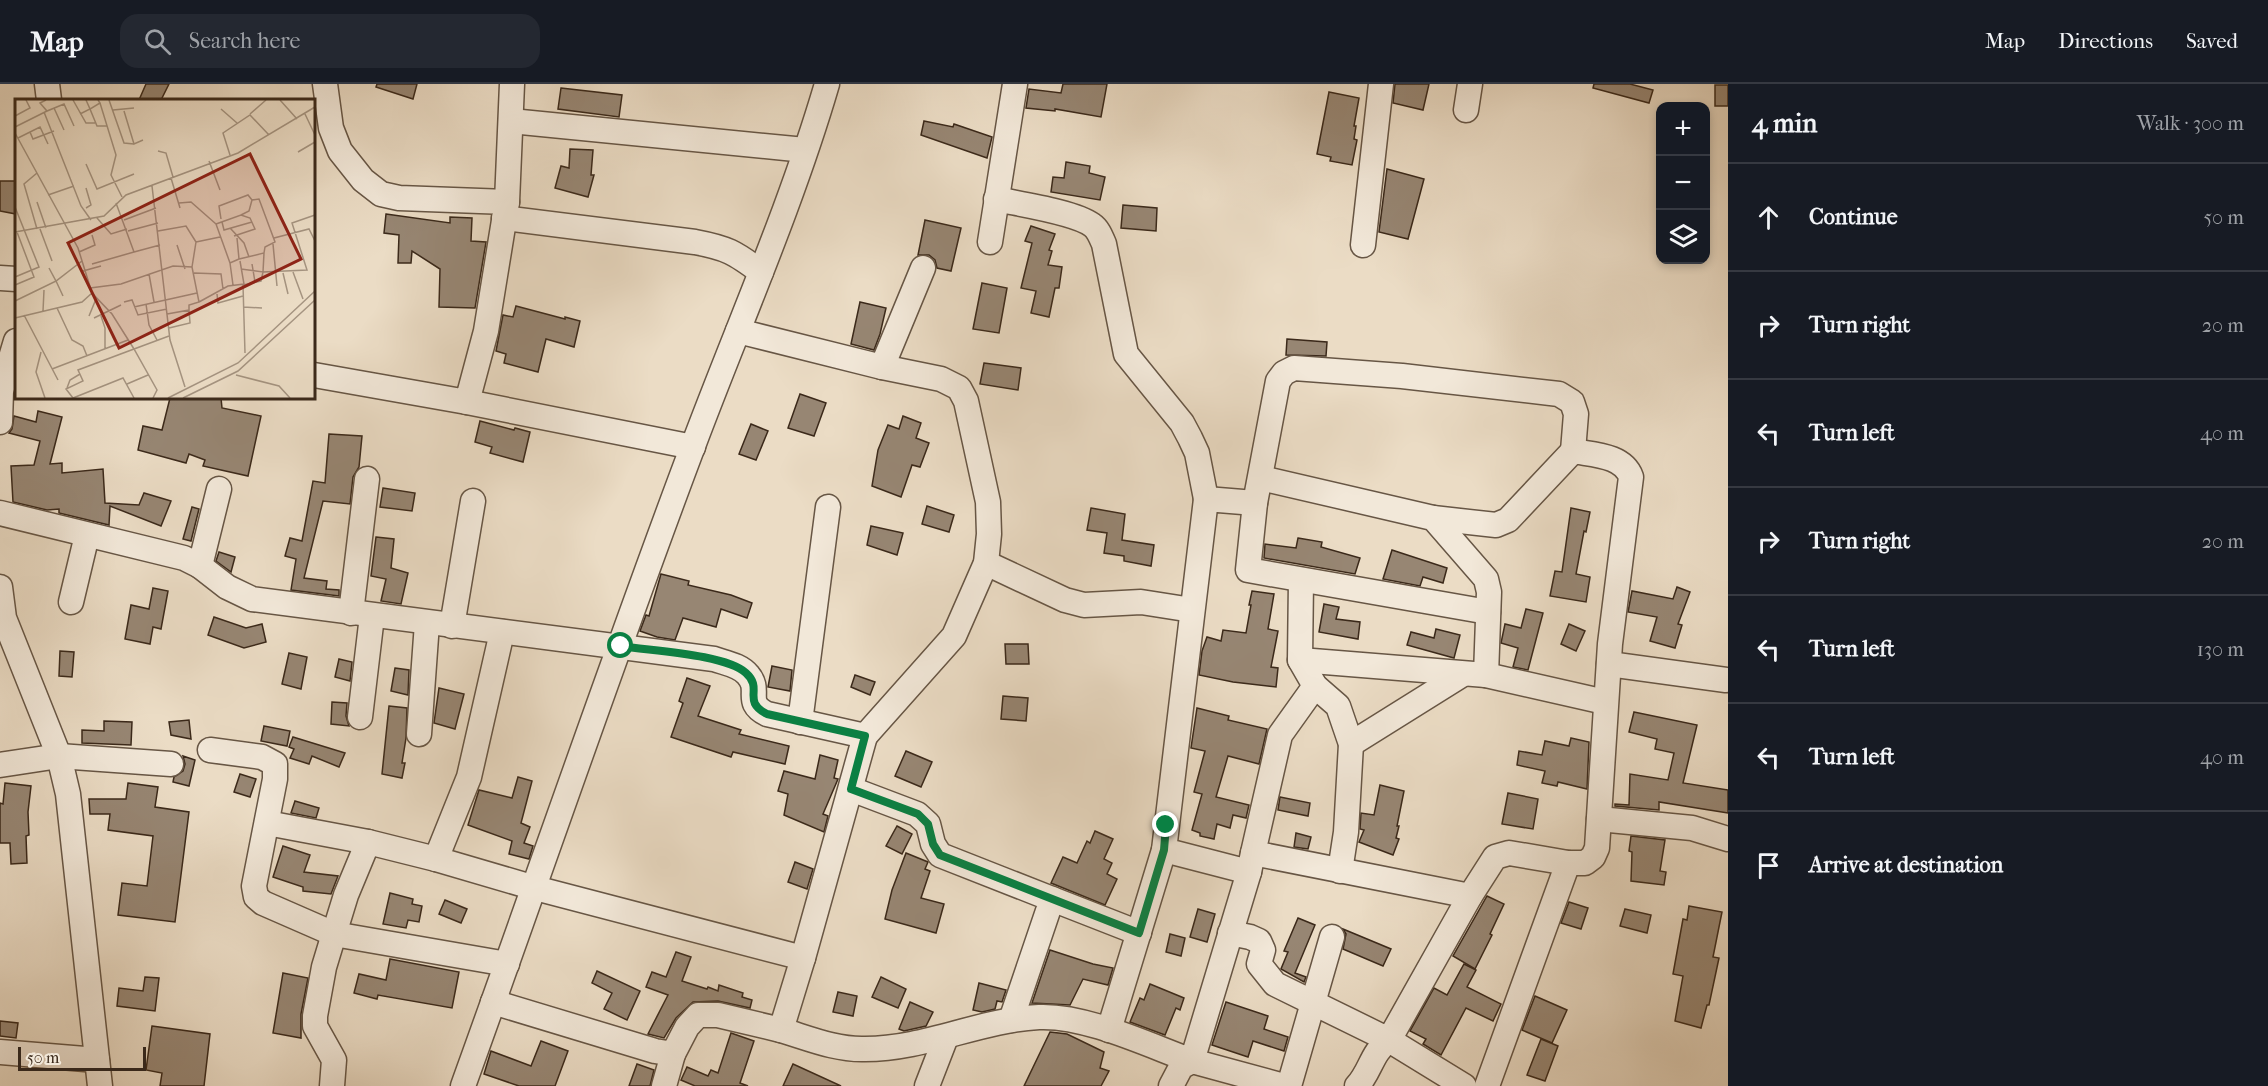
<!DOCTYPE html>
<meta charset="utf-8">
<style>
:root{--surface:#171b24;--page:#242831;--text:#f1f3f6;--muted:#9ea1a6;--line:#363941}
body{margin:0;font-family:"IM FELL French Canon",serif;background:var(--page);color:var(--text)}
.controls{position:absolute;right:18px;top:18px;display:grid;overflow:hidden;border-radius:12px;box-shadow:0 3px 9px #0003}
.controls button{width:54px;height:54px;display:grid;place-items:center;padding:0;border:0;border-bottom:2px solid var(--line);background:var(--surface);color:var(--text);font:30px sans-serif}
.scale{position:absolute;left:18px;bottom:15px;width:128px;box-sizing:border-box;padding-left:6px;border:3px solid #3b291a;border-top:0;font-size:16px;line-height:21px;white-space:nowrap;color:#3b291a;-webkit-text-stroke:4px #f2e8d9;paint-order:stroke}
.stop{position:absolute;width:18px;height:18px;margin:-14px;border:4px solid #0b8043;border-radius:50%;background:#fff}
.stop.end{background:#0b8043;border-color:#fff;box-shadow:0 2px 6px #0008}
.list{margin:0;padding:0;list-style:none}
h2{display:flex;justify-content:space-between;align-items:center;height:78px;margin:0;padding:0 24px;font-size:26px}
h2 small{font-size:20px;font-weight:400;color:var(--muted)}
.list li{display:grid;grid-template-columns:39px 1fr auto;gap:18px;align-items:center;box-sizing:border-box;height:108px;padding:0 24px;border-top:2px solid var(--line)}
.list b{display:block;font-size:22px;white-space:nowrap}
.list em{font-size:20px;font-style:normal;color:var(--muted)}
.icon{flex:none;width:33px;height:33px;fill:none;stroke:currentColor;stroke-width:2;stroke-linecap:round;stroke-linejoin:round}
.map{position:relative;flex:none;width:1728px;height:1002px;overflow:hidden}
header{display:flex;align-items:center;gap:36px;box-sizing:border-box;height:84px;padding:0 30px;background:var(--surface);border-bottom:2px solid var(--line)}
header strong{font-size:28px}
nav{display:flex;gap:33px;margin-inline-start:auto;font-size:21px}
.search{width:420px;height:54px;background:var(--page);display:flex;align-items:center;gap:15px;box-sizing:border-box;padding:0 21px;border-radius:18px;color:var(--muted);font-size:22px}
main{display:flex}
aside{flex:1;background:var(--surface)}
.map>svg:first-child{display:block}
.building{fill:#978673;stroke:#3b291a;stroke-width:1.5}
.lines{fill:none;stroke-linecap:round;stroke-linejoin:round}
.minor-casing{stroke:#675645;stroke-width:27}
.minor{stroke:#f2e8d9;stroke-width:24}
.route{stroke:#0b8043;stroke-width:8}
.inset-road{fill:none;stroke:#a59481;stroke-width:1.5}
.view{fill:#8f2418;fill-opacity:0.15;stroke:#8f2418;stroke-width:3}
.inset-edge{fill:none;stroke:#3b291a;stroke-width:3}
</style>
<header>
<strong>Map</strong>
<div class="search"><svg class="icon" aria-label="search" viewBox="0 0 24 24"><circle cx="10" cy="10" r="6"/><path d="M15 15l6 6"/></svg>Search here</div>
<nav><a>Map</a><a>Directions</a><a>Saved</a></nav>
</header>
<main>
<div class="map">
<svg width="1728" height="1002" viewBox="0 0 1728 1002">
<rect width="100%" height="100%" fill="#ebdcc5"/>
<filter id="stains"><feTurbulence type="fractalNoise" baseFrequency=".00333" numOctaves="4"/><feColorMatrix values="0 0 0 0 .2 0 0 0 0 .09 0 0 0 0 .02 0 0 0 .5 -.17"/></filter>
<radialGradient id="worn" r=".72"><stop offset=".6" stop-color="#630" stop-opacity="0"/><stop offset="1" stop-color="#630" stop-opacity=".3"/></radialGradient>
<g class="building">
<path d="M146 0H169L161 16H139Z"/>
<path d="M377 0H417L413 15 376 3Z"/>
<path d="M1063 0H1107L1101 33 1055 25V27L1026 24 1029 5 1061 9Z"/>
<path d="M1395 0H1429L1423 26 1393 19Z"/>
<path d="M1594 0H1630L1653 6 1649 19 1593 4Z"/>
<rect x="1715" y="1" width="13" height="21"/>
<path d="M561 4 622 11 619 33 558 25Z"/>
<path d="M1329 8 1359 14 1354 42H1356L1354 55 1357 56 1352 81 1330 77 1331 73 1317 70Z"/>
<path d="M924 37 953 43 954 40 992 53 987 74 921 51Z"/>
<path d="M570 65 593 66 591 91H594L588 113 555 104 561 82 569 84Z"/>
<path d="M1066 78 1090 82 1089 89 1105 93 1100 116 1051 108 1053 93 1064 94Z"/>
<path d="M1387 85 1424 95 1408 155 1379 148Z"/>
<path d="M0 97H16V130L0 127Z"/>
<path d="M1123 121 1157 124 1156 147 1121 144Z"/>
<path d="M386 130 450 139V133L472 134 471 157 486 158 475 224 439 223 440 185 412 167 411 179H398L399 151 384 149Z"/>
<path d="M925 136 961 144 951 187 937 184 935 176 929 171H918Z"/>
<path d="M1031 142 1055 150 1049 166 1052 167 1048 181 1062 183 1059 204H1055L1049 233 1031 229 1036 207 1021 204 1032 159 1025 157Z"/>
<path d="M982 199 1007 204 999 249 973 245Z"/>
<path d="M860 218 886 224 880 250 874 266 851 260Z"/>
<path d="M516 222 565 235V233L580 237 574 263 546 255 538 288 504 279 506 270 496 267 503 231 513 233Z"/>
<path d="M1287 255 1327 258 1326 272 1286 271Z"/>
<path d="M984 279 1021 284 1018 306 980 300Z"/>
<path d="M800 310 826 319 814 352 788 344Z"/>
<path d="M170 314H221L222 324 261 332 248 392 203 382 205 376 189 370 186 379 138 366 143 342 162 346Z"/>
<path d="M38 327 62 333 50 380 62 379V389L103 385 105 419 139 421 144 409 171 417 161 442 110 422 109 441 59 429V425L47 426 13 418 11 382 34 381 40 357 9 349 12 345 14 332 36 338Z"/>
<path d="M903 332 921 339 916 354 929 359 920 383 912 381 901 413 872 402 878 366 888 341 899 345Z"/>
<path d="M480 337 514 346 515 344 530 348 523 378 490 369 492 363 475 358Z"/>
<path d="M751 340 768 347 756 376 739 370Z"/>
<path d="M329 350 362 352 359 383 353 393 350 420 323 417 304 494 327 497 326 505 339 506V512L291 506 296 475 285 472 290 454 302 457 313 397 325 399Z"/>
<path d="M383 404 415 409 412 427 380 423Z"/>
<path d="M927 422 954 431 949 448 922 440Z"/>
<path d="M192 423 199 425 191 457 183 455Z"/>
<path d="M1091 424 1125 430 1122 456 1154 461 1151 482 1124 477V472L1104 469 1107 449 1087 446Z"/>
<path d="M1571 424 1590 428 1586 448 1584 447 1576 490 1590 493 1586 518 1550 512 1555 487 1562 488Z"/>
<path d="M871 442 903 449 897 471 867 461Z"/>
<path d="M376 453 394 455 391 484 408 489 401 520 381 517 386 495 371 492Z"/>
<path d="M1298 454 1322 458 1321 463 1360 474 1355 490 1264 474 1265 460 1296 464Z"/>
<path d="M1392 466 1447 484 1443 499 1423 493 1420 502 1383 495Z"/>
<path d="M219 468 235 473 231 488 216 477Z"/>
<path d="M661 490 689 497 688 501 731 511 752 519 747 534 721 525 716 543 683 534 675 556 657 553 640 547 646 531 649 532Z"/>
<path d="M1677 503 1690 508 1678 540 1682 541 1675 564 1650 557 1657 533 1628 528 1632 507 1673 515Z"/>
<path d="M153 504 168 507 161 545 153 543 150 560 125 555 131 521 149 525Z"/>
<path d="M1252 507 1274 510 1268 545 1278 547 1271 583 1278 584 1276 603 1233 598 1199 591 1202 567 1207 553 1221 557 1223 546 1246 549 1251 521H1249Z"/>
<path d="M1324 520 1339 523 1336 535 1360 538 1358 555 1319 548Z"/>
<path d="M1526 525 1543 529 1528 586 1513 583 1518 564 1501 559 1505 540 1521 544Z"/>
<path d="M214 533 246 544 262 540 266 558 244 564 208 551Z"/>
<path d="M1569 540 1585 547 1576 567 1561 560Z"/>
<path d="M1436 545 1460 551 1454 574 1407 561 1411 548 1434 554Z"/>
<path d="M1005 560H1028L1029 580H1006Z"/>
<path d="M60 567 74 568 72 593 59 592Z"/>
<path d="M289 569 307 573 301 605 282 600Z"/>
<path d="M339 575 352 578 350 597 335 593Z"/>
<path d="M772 582 792 586 790 607 768 603Z"/>
<path d="M395 584 409 586 408 611 391 607Z"/>
<path d="M855 591 875 598 870 611 851 603Z"/>
<path d="M687 594 710 602 698 632 741 646 739 650 789 662 785 680 733 668 731 673 671 653 683 619 679 617Z"/>
<path d="M439 604 464 610 455 645 434 639Z"/>
<path d="M1003 612 1028 614 1026 637 1001 635Z"/>
<path d="M332 618 347 619 346 632 349 642 331 640Z"/>
<path d="M389 622 407 624 406 654 402 679H405L402 694 382 690Z"/>
<path d="M1197 624 1229 632 1228 636 1267 645 1259 680 1228 672 1216 713 1249 721 1246 734 1233 731 1230 744 1217 740 1214 755 1200 752V749L1192 746 1202 710 1194 708 1205 667 1191 664Z"/>
<path d="M1634 628 1697 641 1683 699 1728 706V729L1659 718V726L1615 722V720L1629 721 1630 690 1668 696 1674 669 1655 665 1657 655 1629 648Z"/>
<path d="M189 636 191 655 171 651 169 638Z"/>
<path d="M104 637 132 638 131 661 82 659V646L104 647Z"/>
<path d="M264 642 290 647 287 662 261 657Z"/>
<path d="M293 653 345 669 339 683 312 672 309 680 290 674 294 665 289 663Z"/>
<path d="M1571 654 1589 658 1587 705 1558 698 1557 702 1542 699 1545 687 1517 681 1519 667 1542 671 1545 657 1569 662Z"/>
<path d="M906 667 932 678 921 703 895 692Z"/>
<path d="M820 671 838 676 834 694 838 695 823 730 828 732 824 748 784 731 788 710 778 707 784 687 815 695Z"/>
<path d="M183 672 195 676 189 702 173 698 174 693 183 687 185 680Z"/>
<path d="M240 690 256 695 250 713 234 708Z"/>
<path d="M518 693 532 697 521 739 530 743 524 759 533 762 529 775 509 770 512 757 468 741 479 706 512 714Z"/>
<path d="M5 699 31 702 28 728 29 751 26 752 27 779 11 780 10 759H0V719L3 720Z"/>
<path d="M128 699 158 703 155 723 189 728 175 838 118 831 122 799 147 802 153 752 108 746 110 730H90L89 715H126Z"/>
<path d="M1380 701 1404 707 1397 742H1399L1396 754 1399 755 1393 771 1359 758 1364 746 1360 745 1361 729 1374 731Z"/>
<path d="M1508 709 1538 715 1533 745 1502 740Z"/>
<path d="M1280 713 1310 719 1308 732 1278 726Z"/>
<path d="M295 717 319 724 316 734 291 729Z"/>
<path d="M897 742 912 750 902 770 886 762Z"/>
<path d="M1095 747 1113 755 1104 775 1112 779 1107 790 1117 795 1105 821 1051 799 1063 773 1077 779 1087 757 1090 759Z"/>
<path d="M1296 749 1311 753 1308 765 1294 763Z"/>
<path d="M1631 752 1665 756 1660 787 1666 788 1664 801 1631 797 1632 768 1629 767Z"/>
<path d="M283 762 310 771 304 788 338 792 331 810 303 807V803L273 793Z"/>
<path d="M906 769 928 778 925 785 930 787 921 814 944 820 936 849 885 835 892 806Z"/>
<path d="M795 778 813 785 807 805 788 798Z"/>
<path d="M390 809 413 815 412 820 422 822 419 838 408 836 406 844 383 840Z"/>
<path d="M1487 812 1504 820 1490 850 1492 851 1475 885 1453 872Z"/>
<path d="M445 816 467 825 461 839 439 830Z"/>
<path d="M1569 818 1588 824 1581 845 1561 839Z"/>
<path d="M1689 822 1722 828 1713 873 1719 874 1709 921H1707L1701 944 1675 937 1683 892 1673 890 1683 835 1687 836Z"/>
<path d="M1198 825 1215 830 1207 858 1190 853Z"/>
<path d="M1625 825 1651 831 1647 849 1620 842Z"/>
<path d="M1298 834 1315 841 1295 889 1306 893 1304 898 1281 885 1288 868 1284 867Z"/>
<path d="M1343 845 1391 865 1383 882 1343 865 1346 850Z"/>
<path d="M1170 850 1185 854 1181 872 1166 868Z"/>
<path d="M1050 866 1093 880 1113 884 1108 901 1083 895 1070 921 1032 919Z"/>
<path d="M676 868 691 873 682 897 707 905 708 903 718 907 719 901 743 909 742 913 752 916 750 924 718 917 693 918 676 934 664 954 648 950 668 911 646 903 652 888 666 893Z"/>
<path d="M390 875 459 888 452 924 378 911 377 915 354 909 359 890 386 896Z"/>
<path d="M1464 880 1476 886 1467 903 1501 920 1493 937 1466 924 1441 971 1423 960 1426 955 1410 947 1434 904 1447 911Z"/>
<path d="M597 887 640 907 627 936 604 925 612 909 592 899Z"/>
<path d="M283 889 308 894 301 930V954L273 949Z"/>
<path d="M145 893 159 894 155 927 117 922 119 904 143 907Z"/>
<path d="M881 893 906 905 898 924 872 913Z"/>
<path d="M979 899 1006 906 1002 918 997 917 995 925 982 928 973 926Z"/>
<path d="M1150 900 1184 914 1180 926 1176 924 1165 951 1130 938 1140 914 1144 916Z"/>
<path d="M838 908 857 912 853 932 833 928Z"/>
<path d="M1535 912 1567 926 1552 959 1522 946Z"/>
<path d="M910 918 933 928 926 942 904 947 899 945Z"/>
<path d="M1226 918 1268 932 1264 945 1288 953 1284 967 1253 957 1248 973 1212 961Z"/>
<path d="M0 937 18 939 16 954 0 952Z"/>
<path d="M152 942 210 950 204 1002H160L162 989 146 986Z"/>
<path d="M1050 948 1067 950 1104 968 1100 984 1109 987 1101 1002H1024Z"/>
<path d="M731 949 754 957 740 999 748 1002H695L681 996 687 983 708 992 711 986 718 989Z"/>
<path d="M1541 955 1558 962 1545 997 1527 991Z"/>
<path d="M541 957 568 967 555 1002H519L484 990 491 967 531 982Z"/>
<path d="M637 980 654 986 650 1002H629Z"/>
<path d="M793 980 841 1002H783Z"/>
</g>
<g class="lines">
<defs>
<g id="minor">
<path d="M47 0 49 16"/>
<path d="M325 0 331 44 340 67 363 96 381 110 399 114 507 118"/>
<path d="M1466 26 1470 0"/>
<path d="M511 37 805 66"/>
<path d="M996 115C1019 120 1075 128 1092 141 1098 145 1101 153 1104 160L1126 270 1182 339 1190 354 1197 369 1206 415"/>
<path d="M504 134 695 158C727 164 734 168 761 188"/>
<path d="M990 158 1015 0"/>
<path d="M1363 161 1381 0"/>
<path d="M0 194 16 195"/>
<path d="M738 247 882 283 941 295 959 304 966 317 988 418 989 450 986 479 954 552 865 652"/>
<path d="M882 283 923 184"/>
<path d="M314 291 467 318 486 247 507 118 512 0"/>
<path d="M467 318 693 363"/>
<path d="M0 338 1 307 16 257"/>
<path d="M1261 394 1433 434 1486 495 1489 508 1486 591 1300 576"/>
<path d="M1255 419 1248 486 1488 528"/>
<path d="M0 429 184 474 200 482 227 503 252 515 714 575C725 579 740 581 748 591 762 607 743 618 767 630L865 652 803 874 781 946 718 931H698L687 943 673 970 655 967 493 918"/>
<path d="M986 479 1065 516 1084 521 1141 518 1192 526"/>
<path d="M200 482 219 405"/>
<path d="M1301 496 1300 576 1315 602 1338 622 1351 660 1346 748 1340 787"/>
<path d="M0 503 4 534 59 672 68 710 100 1002"/>
<path d="M71 518 87 451"/>
<path d="M351 529 367 395"/>
<path d="M452 542 473 417"/>
<path d="M1609 580 1726 596"/>
<path d="M1486 591 1605 618"/>
<path d="M1315 602 1280 651 1253 769 1470 812 1495 773 1509 769 1568 779H1585L1593 773 1597 764 1610 560 1631 393C1623 371 1594 371 1573 367L1508 436 1496 441 1433 434"/>
<path d="M360 633 372 532"/>
<path d="M800 638 828 423"/>
<path d="M419 650 427 539"/>
<path d="M1351 660 1463 590"/>
<path d="M210 666 262 673 275 680V695L254 802 256 813 263 819 334 850 507 880"/>
<path d="M0 681 59 672 171 680"/>
<path d="M851 705 917 730 928 740 933 760 940 771 1052 815 1011 936"/>
<path d="M1599 735 1692 744 1728 755"/>
<path d="M267 739 368 758 436 775 535 804 803 874"/>
<path d="M1253 769 1249 788 1164 766 1206 415 1255 419 1278 297 1284 289 1294 284 1402 292 1559 310 1572 318 1576 330 1573 367"/>
<path d="M436 775 469 693 502 548"/>
<path d="M1052 815 1139 849"/>
<path d="M1230 849 1250 853 1259 857 1263 866 1259 880 1275 900 1389 956 1470 812"/>
<path d="M781 946C808 954 836 966 865 965 925 965 980 936 1039 933 1086 931 1148 961 1192 977L1249 788"/>
<path d="M1109 946 1164 766"/>
<path d="M0 968 97 976"/>
<path d="M332 1002 334 976 315 942V932L324 883 334 850 346 811 368 758"/>
<path d="M463 1002C540 789 613 574 693 362 738 242 791 123 827 0"/>
<path d="M664 1002 673 970"/>
<path d="M927 1002 946 953"/>
<path d="M1171 1002 1181 983 1192 977 1284 1002"/>
<path d="M1289 1002 1332 853"/>
<path d="M1357 1002C1371 987 1371 969 1389 956L1464 1002"/>
<path d="M1487 1002 1568 779"/>
</g>
</defs>
<use href="#minor" class="minor-casing"/>
<use href="#minor" class="minor"/>
</g>
<g class="lines">
<path class="route" d="M621 562C651 567 725 570 746 589 764 605 741 617 767 630L865 652 851 705 918 730 928 740 933 760 940 771 1139 849 1164 766 1166 741"/>
</g>
<g transform="translate(15 15)">
<rect width="300" height="300" fill="#ebdcc5"/>
<path class="inset-road" d="M31 1 25 4 32 12 49 5 59 27M58 1 71 24H80M83 1 85 4 75 10 82 27H92M94 1 109 44 119 45M265 1 282 20M85 4 101 56 96 76 107 98M39 9 49 31M206 10 222 24M98 11 119 9M109 12 119 45 128 41M29 13 66 107 76 121M65 15 75 10 71 1M235 15 251 1M290 15 300 36M0 17 15 9 11 1M0 28 32 12M15 33 18 40 39 32M0 34 63 149 77 194 97 215 119 250 154 237M3 39 25 28 33 45M143 52 151 54 158 78M283 53 300 43M215 56 208 34 235 16 254 36M194 62 205 91M71 65 82 90 119 75M22 74 9 85 22 130M156 79 165 109M137 87 155 241 170 288M71 89 76 106 71 109M33 96 59 87M22 103 31 129M164 104 176 103 201 125M0 108 24 168 0 178M82 119 96 135 112 130M206 120 204 107 233 96 237 101M109 121 141 109M207 123 209 131 237 123M215 129 229 144 234 158M25 130 37 162M113 132 143 124M143 132 171 127 181 143 177 168M0 133 89 117 111 96 223 54 300 8M219 137 240 130 235 119 226 116 201 125 215 164 224 160M222 139 224 160 249 154 250 148 260 143 244 100 237 101 234 112 226 116M259 139 294 130 300 142M181 143 205 138M258 145 262 187M162 146 170 170M64 153 80 146 77 136M119 153 145 146M215 164 218 186M77 165 119 153 101 104M237 165 240 183M34 169 41 182 67 162M226 170 248 173 249 154M68 172 86 167M278 173 288 200M179 174 206 175 208 190M268 174 273 195M134 175 139 203M0 186 19 178 2 133M75 189 106 185 158 167 177 168 184 203 174 206V211L152 215M202 195 203 204 228 197M0 202 41 182 48 197M109 203 117 201 123 216 152 210M184 203 213 187 229 185 225 162M131 205 134 226 142 241M119 208 182 194M228 208 247 209M42 209 57 241 68 247 72 257M28 212 29 191M9 216 43 281M74 217 81 200M86 217 90 229V250M0 219 67 203 77 194M79 219 106 206M154 229 175 224 174 211M26 253 21 273 30 299M230 254 228 186 246 182 248 173 292 171 277 124 300 116M37 270 113 241M221 276 264 287 275 299M112 285 133 276M52 289 55 281 65 275M58 299 51 290 68 282 63 271 119 250 142 291 138 299M58 299 108 279 119 299M153 299 223 264 300 192M168 299 223 272 300 201"/>
<path class="view" d="M235 55 286 160 104 249 53 144Z"/>
<rect width="300" height="300" class="inset-edge"/>
</g>
<rect width="100%" height="100%" filter="url(#stains)"/>
<rect width="100%" height="100%" fill="url(#worn)"/>
</svg>
<div class="controls">
<button>+</button>
<button>−</button>
<button><svg class="icon" aria-label="layers" viewBox="0 0 24 24"><path d="M12 4l9 5-9 5-9-5zM3 14l9 5 9-5"/></svg></button>
</div>
<div class="scale">50 m</div>
<div class="stop" style="left:621px;top:562px"></div>
<div class="stop end" style="left:1166px;top:741px"></div>
</div>
<aside>
<h2>4 min<small>Walk · 300 m</small></h2>
<ul class="list">
<li><svg class="icon" aria-label="ahead" viewBox="0 0 24 24"><path d="M12 20V5M6 11l6-6 6 6"/></svg><div><b>Continue</b></div><em>50 m</em></li>
<li><svg class="icon" aria-label="right" viewBox="0 0 24 24"><path d="M7 20v-9h11M14 6l5 5-5 5"/></svg><div><b>Turn right</b></div><em>20 m</em></li>
<li><svg class="icon" aria-label="left" viewBox="0 0 24 24"><path d="M17 20v-9H6M10 6l-5 5 5 5"/></svg><div><b>Turn left</b></div><em>40 m</em></li>
<li><svg class="icon" aria-label="right" viewBox="0 0 24 24"><path d="M7 20v-9h11M14 6l5 5-5 5"/></svg><div><b>Turn right</b></div><em>20 m</em></li>
<li><svg class="icon" aria-label="left" viewBox="0 0 24 24"><path d="M17 20v-9H6M10 6l-5 5 5 5"/></svg><div><b>Turn left</b></div><em>130 m</em></li>
<li><svg class="icon" aria-label="left" viewBox="0 0 24 24"><path d="M17 20v-9H6M10 6l-5 5 5 5"/></svg><div><b>Turn left</b></div><em>40 m</em></li>
<li><svg class="icon" aria-label="arrive" viewBox="0 0 24 24"><path d="M6 21V4h12l-3 4 3 4H6"/></svg><div><b>Arrive at destination</b></div></li>
</ul>
</aside>
</main>
